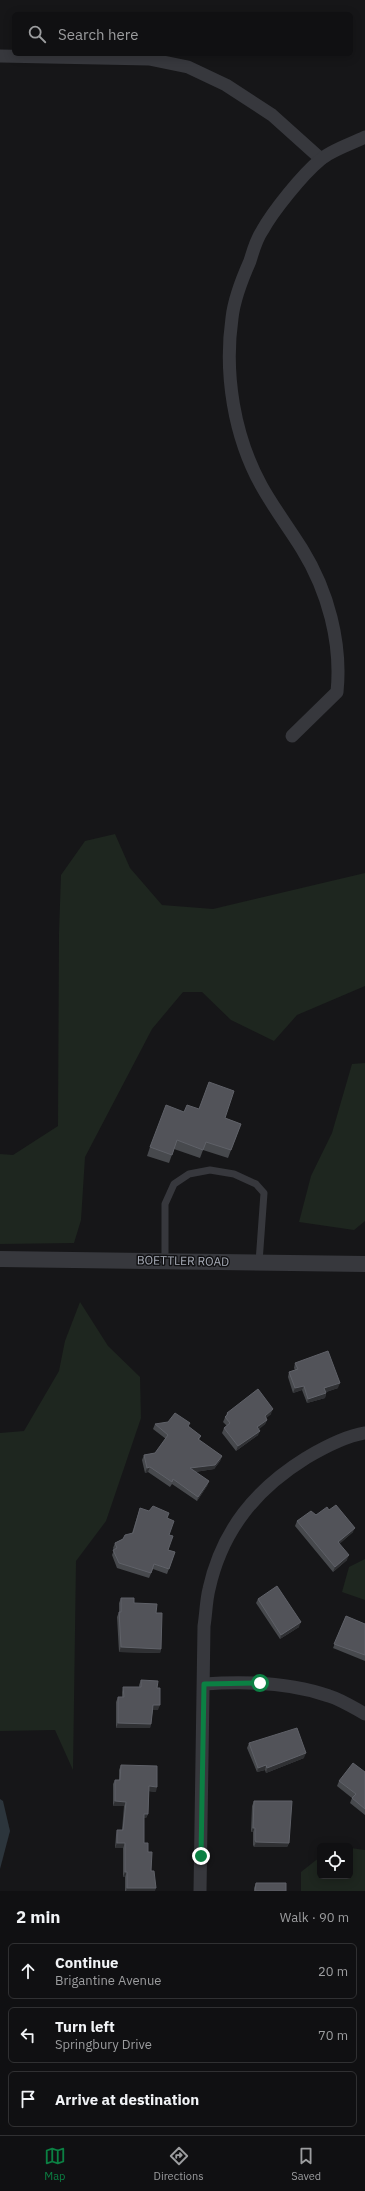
<!DOCTYPE html>
<meta charset="utf-8">
<style>
:root{--surface:#101012;--page:#1e1e20;--text:#f1f3f6;--muted:#9c9d9f;--line:#303032;--accent:#0b8043}
body{margin:0;font-family:"IBM Plex Sans",sans-serif;background:var(--page);color:var(--text)}
.controls{position:absolute;right:12px;bottom:12px;display:grid;overflow:hidden;border-radius:6px;box-shadow:0 2px 10px #0003}
.controls button{width:36px;height:36px;display:grid;place-items:center;padding:0;border:0;border-bottom:1px solid var(--line);background:var(--surface);color:var(--text);font:20px sans-serif}
.stop{position:absolute;width:12px;height:12px;margin:-9px;border:3px solid #0b8043;border-radius:50%;background:#fff}
.stop.end{background:#0b8043;border-color:#fff;box-shadow:0 1px 4px #0008}
.list{margin:0;padding:0;list-style:none}
h2{display:flex;justify-content:space-between;align-items:center;height:52px;margin:0;padding:0 16px;font-size:17px}
h2 small{font-size:13px;font-weight:400;color:var(--muted)}
.list li{display:grid;grid-template-columns:26px 1fr auto;gap:12px;align-items:center;box-sizing:border-box;height:56px;margin:0 8px 8px;padding:0 8px;border:1px solid var(--line);border-radius:6px}
.list b{display:block;font-size:15px;white-space:nowrap}
.list p{margin:0;font-size:13px;white-space:nowrap;color:var(--muted)}
.list em{font-size:13px;font-style:normal;color:var(--muted)}
.icon{flex:none;width:22px;height:22px;fill:none;stroke:currentColor;stroke-width:2;stroke-linecap:round;stroke-linejoin:round}
.map{position:relative;flex:none;width:365px;height:1891px;overflow:hidden}
.search{position:absolute;background:var(--surface);box-shadow:0 2px 10px #0003;left:12px;right:12px;top:12px;height:44px;display:flex;align-items:center;gap:10px;box-sizing:border-box;padding:0 14px;border-radius:6px;color:var(--muted);font-size:15px}
.sheet{height:244px;background:var(--surface)}
nav{display:flex;justify-content:space-around;align-items:center;box-sizing:border-box;height:56px;border-top:1px solid var(--line);background:var(--surface);font-size:11px;color:var(--muted)}
nav a{display:grid;justify-items:center;gap:2px}
nav .on{color:var(--accent)}
.map>svg:first-child{display:block}
.green{fill:#1e261f}
.water{fill:#2c353c}
.lines{fill:none;stroke-linecap:round;stroke-linejoin:round}
.service{stroke:#37383d;stroke-width:7}
.minor{stroke:#37383d;stroke-width:13}
.tertiary{stroke:#37383d;stroke-width:16}
.wall{fill:#47494d}
.shaded-wall{fill:#2f3033}
.building{fill:#525359;stroke:#5f6168}
.route{stroke:#0b8043;stroke-width:5}
.labels{text-anchor:middle;stroke-width:3;stroke-linejoin:round;paint-order:stroke}
.street-label{font-size:12px;fill:#a8adb8;stroke:#111113}
</style>
<div class="map">
<svg width="365" height="1891" viewBox="0 0 365 1891">
<rect width="100%" height="100%" fill="#161618"/>
<g class="green">
<path d="M115 834 130 868 162 905 213 909 365 873V986L297 1015 274 1041 231 1020 202 992H183L152 1029 85 1157 81 1220 74 1243 0 1244V1154L13 1155 58 1126 59 933 61 875 85 841Z"/>
<path d="M365 1063V1221L354 1230 299 1222 311 1176 332 1133 352 1064Z"/>
<path d="M80 1302 108 1346 140 1377 141 1418 106 1521 76 1561 73 1770 55 1730 0 1731V1433L24 1431 59 1371 65 1341Z"/>
<path d="M365 1559V1600L342 1592 349 1567Z"/>
<path d="M350 1848 365 1850V1891H301V1872L320 1857V1876H350Z"/>
</g>
<path class="water" d="M0 1799 3 1801 10 1831 0 1869Z"/>
<g class="lines">
<path class="service" d="M165 1261V1204L174 1184 189 1174 210 1170 234 1174 256 1184 264 1193 259 1262"/>
<g class="minor">
<path d="M0 56 149 59 188 67 226 85 272 115 321 159"/>
<path d="M292 736 337 692C342 643 328 591 302 549 289 528 273 507 261 485 234 436 224 374 232 318 234 299 242 279 250 261 253 251 256 240 262 231 273 211 302 175 320 160 331 150 351 144 365 137"/>
<path d="M204 1684C246 1681 289 1682 329 1696 342 1700 354 1708 365 1714"/>
<path d="M200 1891 204 1626C206 1614 206 1601 209 1589 222 1530 256 1489 306 1458 323 1448 345 1436 365 1433"/>
</g>
<path class="tertiary" d="M0 1259 365 1264"/>
</g>
<g class="wall">
<path d="M184 1112 225 1118 241 1124 228 1158 203 1150 200 1158 174 1149 169 1163 147 1156 150 1147Z"/>
<path d="M295 1363 338 1388 326 1392V1393L325 1398 307 1403 302 1390 293 1393 288 1377 289 1372 295 1370 294 1368Z"/>
<path d="M227 1413 271 1414 266 1418 267 1420 265 1424 259 1429 258 1435 236 1451 222 1433 224 1428 227 1426 223 1422Z"/>
<path d="M155 1424 189 1427 201 1436 199 1440 222 1456 220 1461 214 1469 195 1472 209 1481 207 1486 197 1501 172 1484 170 1487 148 1472 145 1473 142 1460 144 1455 155 1453 166 1439 153 1429Z"/>
<path d="M140 1508 167 1518 169 1535 168 1550 175 1552 167 1574 153 1569 149 1578 117 1568 112 1555 114 1550 113 1548 115 1543 123 1539 132 1533Z"/>
<path d="M329 1510 353 1532 339 1544 347 1560 333 1572 295 1526 297 1521Z"/>
<path d="M121 1598 156 1613 161 1649 160 1653 119 1652 117 1617 119 1612V1603Z"/>
<path d="M258 1599 299 1627 280 1639 256 1603Z"/>
<path d="M346 1616 365 1624V1661L333 1648Z"/>
<path d="M141 1680 157 1688 158 1710H153L150 1728H116V1702L118 1697H122V1692L123 1687H139V1685Z"/>
<path d="M249 1743 304 1758 266 1773 265 1770 257 1772 247 1748Z"/>
<path d="M121 1765 156 1792 149 1791 148 1814 146 1818H144V1843L148 1852 155 1891H125V1877H123V1848H115L116 1835 117 1830H122L124 1806H113V1784L115 1780H119V1770Z"/>
<path d="M365 1772V1815L350 1803 352 1798 337 1786 339 1781Z"/>
<path d="M254 1801 289 1843 287 1847H254L253 1845V1832H251L252 1806Z"/>
<path d="M256 1883 286 1891H254V1888Z"/>
</g>
<g class="shaded-wall">
<path d="M340 1383 338 1388 323 1393 324 1388Z"/>
<path d="M304 1386 302 1390 293 1393 295 1388Z"/>
<path d="M326 1393 325 1398 307 1403 308 1399Z"/>
<path d="M273 1409 271 1414 263 1421 265 1416Z"/>
<path d="M267 1420 265 1424 256 1432 257 1427Z"/>
<path d="M260 1431 258 1435 236 1451 238 1446Z"/>
<path d="M222 1456 220 1461 214 1469 188 1473 190 1468Z"/>
<path d="M150 1467 148 1472 145 1473 147 1468Z"/>
<path d="M209 1481 207 1486 197 1501 198 1497Z"/>
<path d="M355 1528 353 1532 336 1547 338 1542Z"/>
<path d="M349 1555 347 1560 333 1572 335 1567Z"/>
<path d="M301 1622 299 1627 280 1639 281 1635Z"/>
<path d="M121 1647 161 1649 160 1653 119 1652Z"/>
<path d="M153 1705H160L158 1710H151Z"/>
<path d="M118 1723 151 1724 150 1728H116Z"/>
<path d="M306 1753 304 1758 266 1773 267 1768Z"/>
<path d="M266 1765 265 1770 257 1772 258 1768Z"/>
<path d="M149 1786 157 1787 156 1792 147 1791Z"/>
<path d="M115 1801 126 1802 124 1806H113Z"/>
<path d="M144 1814H148L146 1818H142Z"/>
<path d="M253 1828H255L253 1832H251Z"/>
<path d="M256 1842 289 1843 287 1847H254Z"/>
<path d="M117 1843H125L123 1848H115Z"/>
<path d="M125 1872H127L125 1877H123Z"/>
<path d="M127 1888H156L155 1891H126Z"/>
</g>
<g class="building">
<path d="M209 1082 234 1091 225 1118 241 1124 231 1150 206 1142 203 1150 177 1140 172 1155 150 1147 166 1105 184 1112 187 1105 199 1109Z"/>
<path d="M328 1351 340 1383 324 1388 326 1393 308 1399 304 1386 295 1388 289 1372 298 1369 295 1363Z"/>
<path d="M258 1389 273 1409 265 1416 267 1420 257 1427 260 1431 238 1446 224 1428 230 1423 225 1417 228 1414 227 1413Z"/>
<path d="M175 1413 190 1423 188 1426 201 1436 198 1439 222 1456 215 1465 190 1468 209 1481 198 1497 173 1479 172 1482 150 1467 147 1468 144 1455 155 1453 168 1435 155 1424 168 1422Z"/>
<path d="M336 1505 355 1528 338 1542 349 1555 335 1567 297 1521 311 1511 316 1515 327 1507 329 1510Z"/>
<path d="M153 1506 169 1513 167 1518 174 1521 169 1535 173 1536 168 1550 175 1552 169 1569 154 1564 151 1573 119 1563 113 1550 117 1548 115 1543 123 1539 125 1535 133 1533 140 1508 149 1511Z"/>
<path d="M277 1586 301 1622 281 1635 258 1599Z"/>
<path d="M121 1598H134V1603L157 1604 156 1613H162L161 1649 121 1647 119 1612H121Z"/>
<path d="M346 1616 365 1624V1655L334 1644Z"/>
<path d="M141 1680 158 1681 157 1688H160V1705H153L151 1724 118 1723V1697H124L123 1687H141Z"/>
<path d="M297 1728 306 1753 267 1768 266 1765 258 1768 249 1743Z"/>
<path d="M353 1763 365 1772V1809L352 1798 356 1794 339 1781Z"/>
<path d="M121 1765 157 1766V1787L149 1786 148 1814H144V1843H148V1852H152L151 1871H154L156 1888H127V1872H125V1843H117V1830H123L126 1802 115 1801V1780H120Z"/>
<path d="M254 1801H292L289 1843 256 1842 255 1840V1828H253Z"/>
<path d="M256 1883H286V1891H255Z"/>
</g>
<g class="lines">
<path class="route" d="M201 1856 204 1684 260 1683"/>
</g>
<g class="labels">
<g class="street-label">
<text transform="translate(183 1261) rotate(1)" y="4">BOETTLER ROAD</text>
</g>
</g>
</svg>
<div class="controls">
<button><svg class="icon" aria-label="locate" viewBox="0 0 24 24"><circle cx="12" cy="12" r="6"/><path d="M12 2v4M12 18v4M2 12h4M18 12h4"/></svg></button>
</div>
<div class="stop" style="left:260px;top:1683px"></div>
<div class="stop end" style="left:201px;top:1856px"></div>
<div class="search"><svg class="icon" aria-label="search" viewBox="0 0 24 24"><circle cx="10" cy="10" r="6"/><path d="M15 15l6 6"/></svg>Search here</div>
</div>
<section class="sheet">
<h2>2 min<small>Walk · 90 m</small></h2>
<ul class="list">
<li><svg class="icon" aria-label="ahead" viewBox="0 0 24 24"><path d="M12 20V5M6 11l6-6 6 6"/></svg><div><b>Continue</b><p>Brigantine Avenue</p></div><em>20 m</em></li>
<li><svg class="icon" aria-label="left" viewBox="0 0 24 24"><path d="M17 20v-9H6M10 6l-5 5 5 5"/></svg><div><b>Turn left</b><p>Springbury Drive</p></div><em>70 m</em></li>
<li><svg class="icon" aria-label="arrive" viewBox="0 0 24 24"><path d="M6 21V4h12l-3 4 3 4H6"/></svg><div><b>Arrive at destination</b></div></li>
</ul>
</section>
<nav>
<a class="on"><svg class="icon" aria-label="map" viewBox="0 0 24 24"><path d="M3 6l6-2 6 2 6-2v14l-6 2-6-2-6 2zM9 4v14M15 6v14"/></svg>Map</a>
<a><svg class="icon" aria-label="directions" viewBox="0 0 24 24"><path d="M12 3l9 9-9 9-9-9zM9 14v-3h6M13 9l2 2-2 2"/></svg>Directions</a>
<a><svg class="icon" aria-label="saved" viewBox="0 0 24 24"><path d="M7 4h10v16l-5-4-5 4z"/></svg>Saved</a>
</nav>
